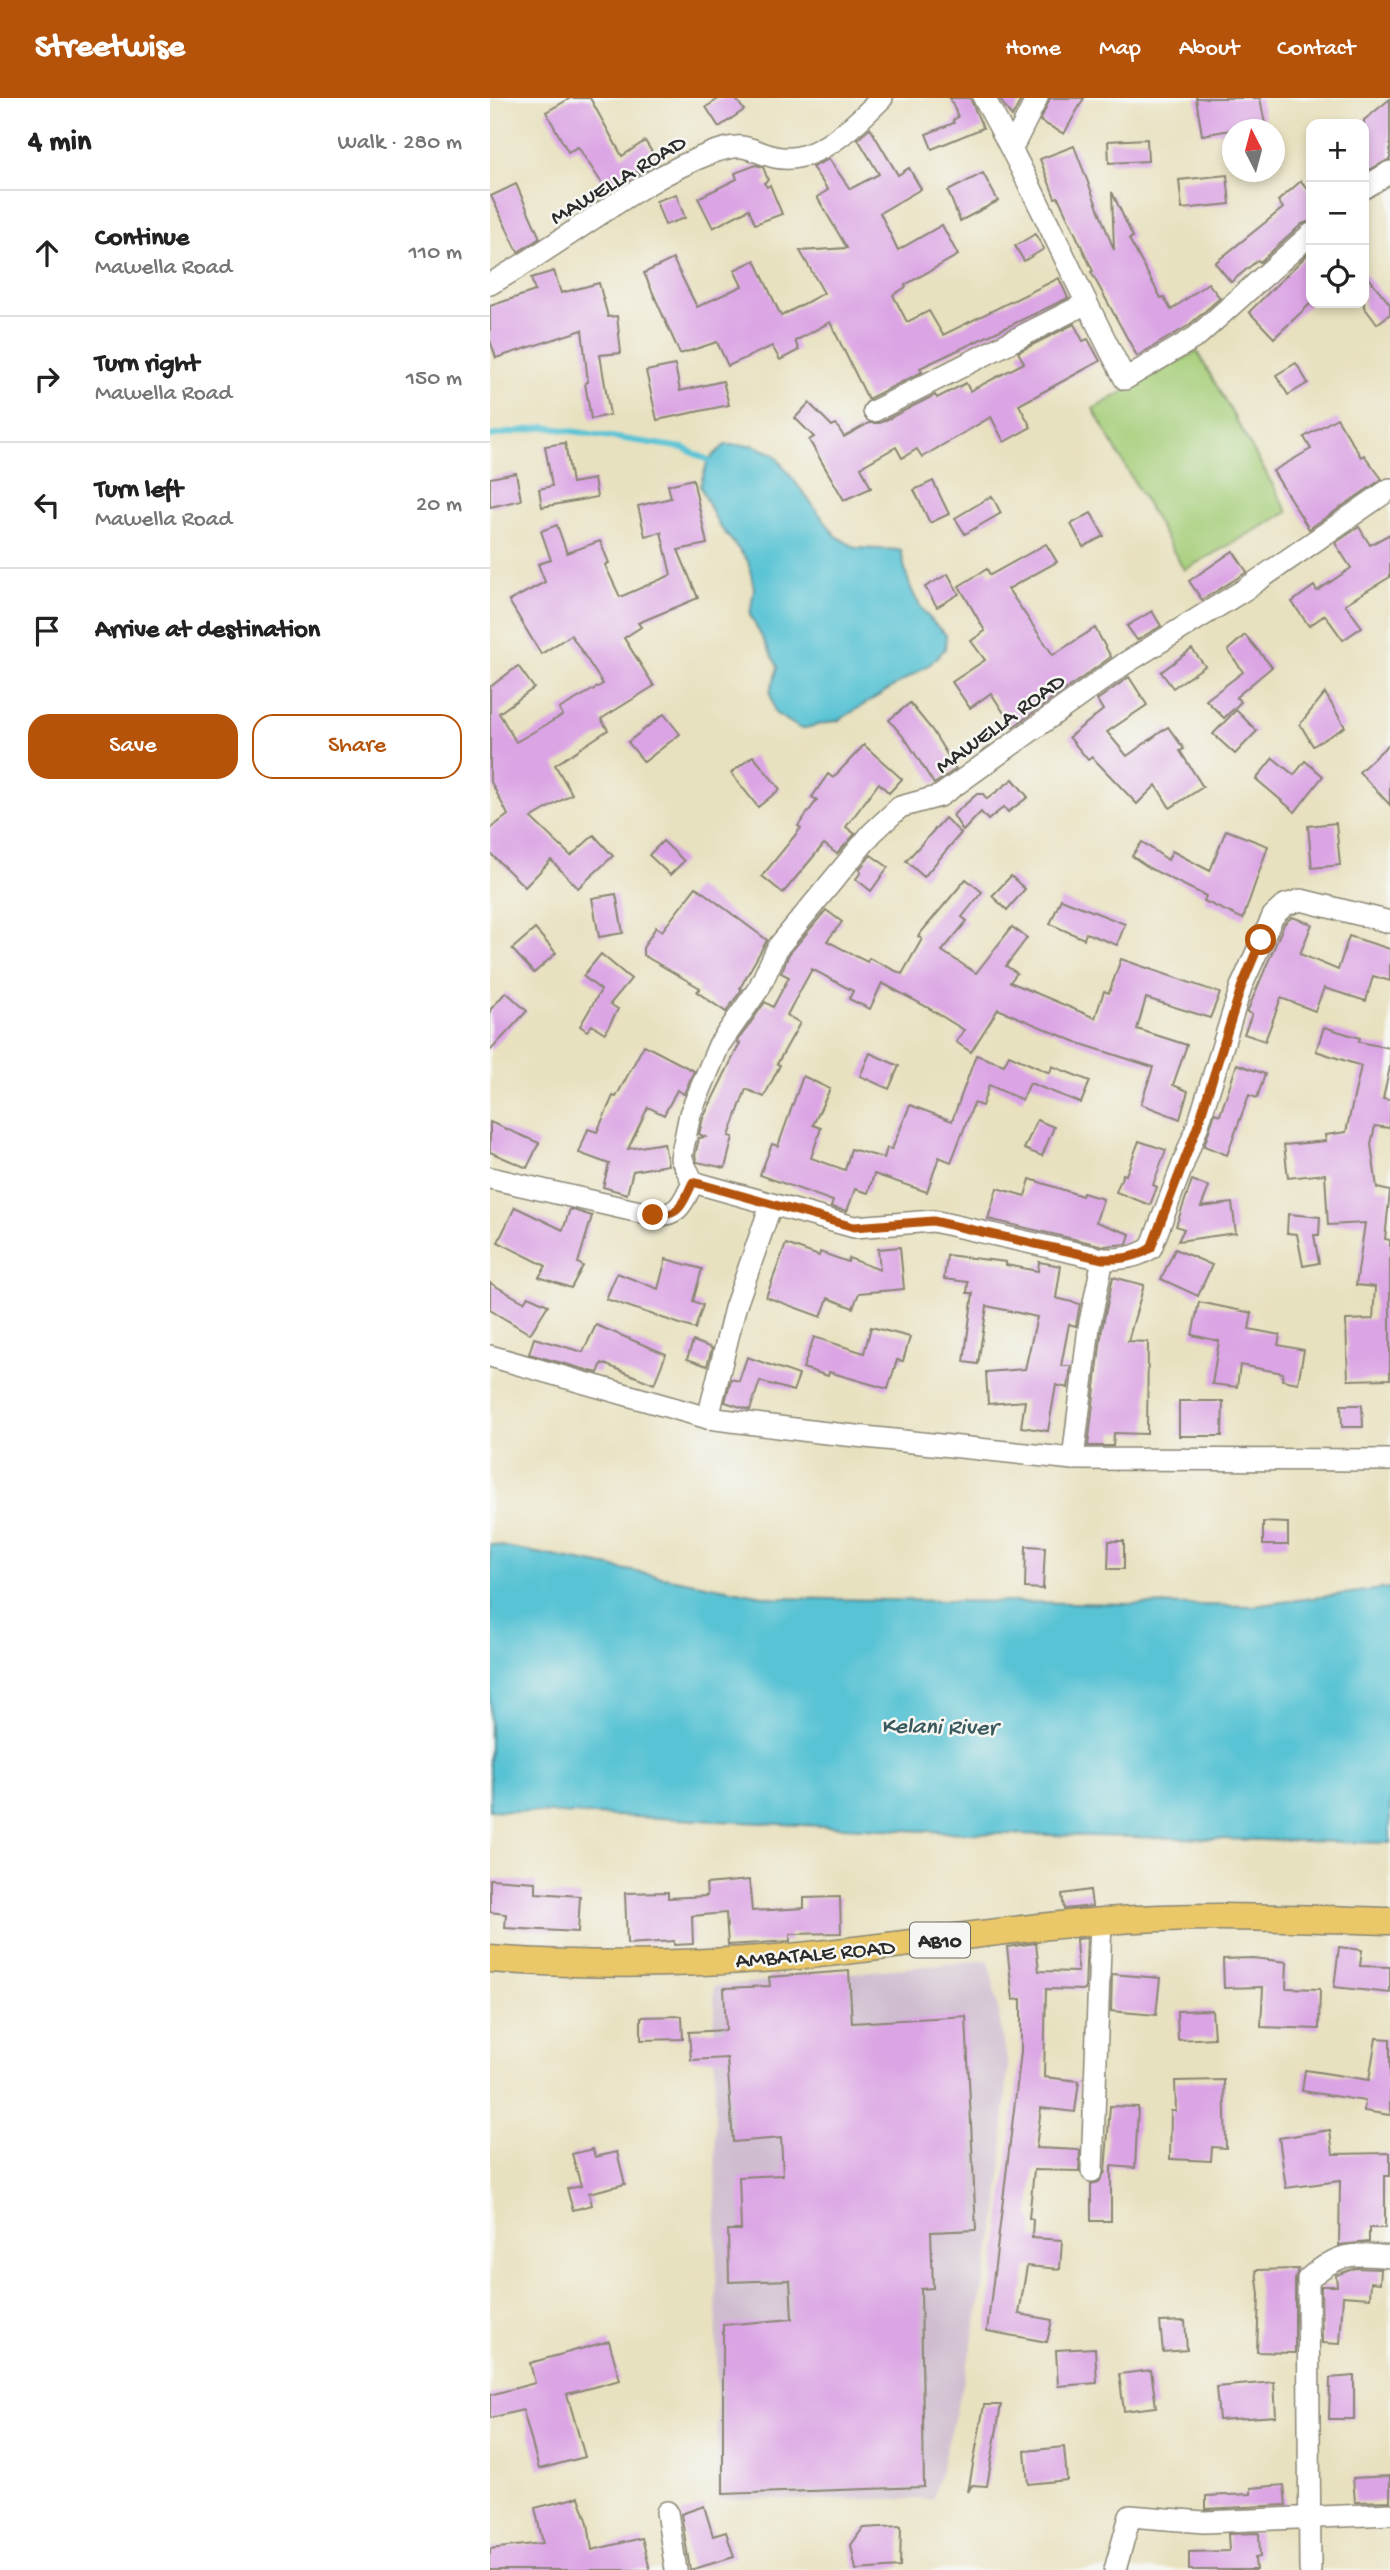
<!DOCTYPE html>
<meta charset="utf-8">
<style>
:root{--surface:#fff;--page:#f6f6f6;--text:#222;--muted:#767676;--line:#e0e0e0;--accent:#b45309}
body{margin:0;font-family:"Gochi Hand",sans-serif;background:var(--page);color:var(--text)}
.controls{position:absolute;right:21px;top:21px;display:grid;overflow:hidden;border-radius:14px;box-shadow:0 4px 10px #0003}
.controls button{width:63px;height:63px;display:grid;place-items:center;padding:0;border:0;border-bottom:2px solid var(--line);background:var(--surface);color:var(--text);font:35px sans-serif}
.compass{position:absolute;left:732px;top:21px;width:63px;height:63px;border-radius:50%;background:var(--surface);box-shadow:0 4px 10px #0003;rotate:354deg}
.stop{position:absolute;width:21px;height:21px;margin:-16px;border:5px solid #b45309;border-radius:50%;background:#fff}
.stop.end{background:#b45309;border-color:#fff;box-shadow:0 2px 7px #0008}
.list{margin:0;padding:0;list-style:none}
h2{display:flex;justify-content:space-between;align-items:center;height:91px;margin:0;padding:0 28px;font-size:30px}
h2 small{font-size:23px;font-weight:400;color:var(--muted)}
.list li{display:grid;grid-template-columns:46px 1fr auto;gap:21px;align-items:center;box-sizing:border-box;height:126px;padding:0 28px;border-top:2px solid var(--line)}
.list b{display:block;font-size:26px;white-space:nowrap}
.list p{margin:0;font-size:23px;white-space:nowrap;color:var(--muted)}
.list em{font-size:23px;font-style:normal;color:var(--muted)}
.actions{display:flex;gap:14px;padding:21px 28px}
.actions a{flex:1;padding:16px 0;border:2px solid var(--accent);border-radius:21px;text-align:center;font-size:24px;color:var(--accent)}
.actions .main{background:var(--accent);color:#fff}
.icon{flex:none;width:38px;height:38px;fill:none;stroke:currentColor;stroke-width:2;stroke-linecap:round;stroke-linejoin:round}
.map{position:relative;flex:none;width:900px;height:2472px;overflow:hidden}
header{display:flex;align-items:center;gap:42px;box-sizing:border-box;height:98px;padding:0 35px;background:var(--accent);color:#fff}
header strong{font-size:33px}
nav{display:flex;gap:38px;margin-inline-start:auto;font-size:24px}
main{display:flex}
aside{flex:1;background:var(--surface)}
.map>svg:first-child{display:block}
.industrial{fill:#cfbdcf}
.green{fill:#a6ce79;stroke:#687c52;stroke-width:2}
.water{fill:#59c3d4;stroke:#427780;stroke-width:2}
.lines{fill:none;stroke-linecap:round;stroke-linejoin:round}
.stream{stroke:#59c3d4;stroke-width:6}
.building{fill:#dba4e4}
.minor-casing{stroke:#8a8675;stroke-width:24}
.major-casing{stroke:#8a8675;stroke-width:29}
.minor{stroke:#fff;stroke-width:21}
.major{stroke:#eac769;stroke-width:26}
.route{stroke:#b45309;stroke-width:9}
.labels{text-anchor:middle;stroke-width:5;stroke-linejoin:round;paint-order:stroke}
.shield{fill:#f6f6f2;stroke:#686867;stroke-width:2}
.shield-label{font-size:21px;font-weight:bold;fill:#2b2b2b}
.street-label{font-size:23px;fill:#2b2b2b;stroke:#f6f6f2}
.water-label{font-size:24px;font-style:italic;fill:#39595e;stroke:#f6f6f2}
</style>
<header>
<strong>Streetwise</strong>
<nav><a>Home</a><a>Map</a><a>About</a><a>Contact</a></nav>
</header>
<main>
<aside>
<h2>4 min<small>Walk · 280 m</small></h2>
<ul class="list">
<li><svg class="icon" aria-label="ahead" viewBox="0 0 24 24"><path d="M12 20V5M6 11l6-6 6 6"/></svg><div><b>Continue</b><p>Mawella Road</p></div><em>110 m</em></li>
<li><svg class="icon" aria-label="right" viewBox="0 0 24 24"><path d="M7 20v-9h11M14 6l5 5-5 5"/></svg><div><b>Turn right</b><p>Mawella Road</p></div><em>150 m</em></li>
<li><svg class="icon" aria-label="left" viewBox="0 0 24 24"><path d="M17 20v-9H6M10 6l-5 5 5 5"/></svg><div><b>Turn left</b><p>Mawella Road</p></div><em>20 m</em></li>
<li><svg class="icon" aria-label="arrive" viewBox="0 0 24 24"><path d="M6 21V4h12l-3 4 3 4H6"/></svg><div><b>Arrive at destination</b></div></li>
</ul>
<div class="actions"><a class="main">Save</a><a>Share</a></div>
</aside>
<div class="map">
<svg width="900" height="2472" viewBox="0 0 900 2472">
<rect width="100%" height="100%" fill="#f6f6f2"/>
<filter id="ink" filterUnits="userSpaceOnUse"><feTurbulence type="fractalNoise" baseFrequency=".0143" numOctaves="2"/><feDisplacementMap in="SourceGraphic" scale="14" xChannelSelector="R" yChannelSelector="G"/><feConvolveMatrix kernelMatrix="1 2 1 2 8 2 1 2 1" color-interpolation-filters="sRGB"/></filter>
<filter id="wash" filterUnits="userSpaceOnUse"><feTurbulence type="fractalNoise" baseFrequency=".00686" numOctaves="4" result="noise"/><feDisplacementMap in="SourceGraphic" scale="28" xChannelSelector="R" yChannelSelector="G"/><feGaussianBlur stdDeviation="1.57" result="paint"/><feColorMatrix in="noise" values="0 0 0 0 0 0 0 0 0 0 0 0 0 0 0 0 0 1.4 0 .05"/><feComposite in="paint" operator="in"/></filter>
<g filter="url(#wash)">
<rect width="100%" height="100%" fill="#e8e1bf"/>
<path class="industrial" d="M499 1862 518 1968 509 2108 475 2279 443 2401 228 2402 224 1888Z"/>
<path class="green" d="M707 253 798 414 694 472 603 311Z"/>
<g class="water">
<path d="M235 347H263L284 356 346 438 366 450 411 452C418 491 426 510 456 537L455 551 440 566 349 622 311 631 285 615 280 594 288 569 260 517 264 490 258 463 228 426 210 388 218 362Z"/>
<path d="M0 1446 284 1500 762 1508 900 1490V1745L478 1735 0 1712Z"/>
</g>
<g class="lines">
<path class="stream" d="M0 338 55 329 193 350 218 362"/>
</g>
<g id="blocks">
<g class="building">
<path d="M81 0H100L132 58 155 43 169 65 149 76 147 74 117 93 88 49 78 54 56 14Z"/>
<path d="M230 0H245L254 12 229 29 216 9Z"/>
<path d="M460 0H480L493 30 442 51 436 36 464 25 463 22 468 19Z"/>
<path d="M509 0H532L522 19Z"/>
<path d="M560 0H594L574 36 550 23Z"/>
<path d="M706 0H770L775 26 712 37Z"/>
<path d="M900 1V61L874 75V22Z"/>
<path d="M380 30 408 77 419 70 431 91 390 115 408 152 452 127 468 157 415 187 416 189 403 197 417 224 439 213 453 237 569 180 578 200 430 270 432 274 378 301 340 224 305 243 309 252 290 262 282 248 238 268 227 244 190 256 154 175 183 161 207 209 252 188 244 172 265 162 291 218 334 195 310 153 357 150 327 99 338 92 322 69 339 61 360 91 389 76 368 41Z"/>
<path d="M657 41 658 63 619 65 618 43Z"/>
<path d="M584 48 624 152 622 94 643 139 639 141 671 200 674 199 681 212 718 185 730 200 698 228 647 258 601 174 603 173 568 99 565 100 550 61Z"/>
<path d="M266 67 273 69 278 82 274 85 277 89 280 87 292 116 265 126 259 111 223 130 208 100 247 81 245 75Z"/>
<path d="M493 75 508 103 470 123 458 93Z"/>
<path d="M737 77 740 106 692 111 689 82Z"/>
<path d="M811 83 821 95V123L812 126 770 164 768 162 741 184 725 165 793 110 788 103Z"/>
<path d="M26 86 50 140 28 154 1 98Z"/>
<path d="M186 96 195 120 175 127 166 103Z"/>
<path d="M545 136 554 151 534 163 525 148Z"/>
<path d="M821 153V205L784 240 759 214Z"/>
<path d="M64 173 71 195 109 185 118 219 127 218 131 255 110 257 120 317 101 321 95 285 98 284 92 232 6 260 0 242V208L45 193 41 180Z"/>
<path d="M874 174 900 206V216L887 226 874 209Z"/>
<path d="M584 226 593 243 598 241 610 263 529 307 541 329 514 344 501 319 432 359 427 351 412 360 406 349 371 369 381 390 354 402 319 342 324 339 305 320 319 305 342 328 346 326 354 339 379 325H390L445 297 447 300 476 285 480 293 534 265 528 254Z"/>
<path d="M806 265 818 285 798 297 786 277Z"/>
<path d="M185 267 190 293 233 283 239 307 167 322 156 273Z"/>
<path d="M847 320 871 359 874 357 892 381 819 431 783 373 821 351 814 339Z"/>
<path d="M75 345 82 385 104 381 107 399 52 409 49 391 62 388 55 348Z"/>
<path d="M26 375 31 402 0 409V380Z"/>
<path d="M203 381 217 446 188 452 208 500 148 525 151 529 134 540 164 588 111 621 118 632 65 667 82 696 41 720 81 758 104 737 123 758 88 790 61 762 35 789 0 755V731L18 717 0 682V589L28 568 44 590 9 615 26 644 73 617 69 611 113 586 81 537 51 556 19 503 55 484 48 466 61 462 51 433 67 427 77 455 110 443 119 465 115 467 130 499 181 477 171 434 155 438 148 408 181 400 178 387Z"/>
<path d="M443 383 459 416 440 425 424 392Z"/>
<path d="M502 398 511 415 475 436 465 420Z"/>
<path d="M601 415 614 438 593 449 581 426Z"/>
<path d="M869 429 880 447 900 436V479L855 506 872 529 853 542 835 517 819 528 802 504 824 488 827 493 861 470 845 445Z"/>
<path d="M556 446 567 464 518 491 563 557 605 530 621 559 523 629 501 595 480 610 462 584 495 562 481 543 495 533 469 488 497 471 500 477Z"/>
<path d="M743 453 757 474 712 502 699 483Z"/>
<path d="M458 476 469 496 447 509 435 489Z"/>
<path d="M662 513 671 528 647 542 637 528Z"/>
<path d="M755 537 782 569 746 599 751 604 734 620 716 602 753 574 738 552Z"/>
<path d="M702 551 715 568 683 590 671 574Z"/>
<path d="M639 579 657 607 617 634 637 658 678 629 694 651 690 653 713 689 680 710 666 687 647 706 602 659 598 662 579 639 613 612 607 602Z"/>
<path d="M835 595 855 629 823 648 810 626Z"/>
<path d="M420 605 442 632 466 671 444 686 417 643 399 622Z"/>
<path d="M746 612 767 633 745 656 723 636Z"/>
<path d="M174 616 190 636 154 664 138 644Z"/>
<path d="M900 645V707L869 674Z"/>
<path d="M374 647 412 681 399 695 389 685 356 729 365 736 347 756 334 746 293 795 272 778 311 730 308 728 327 702 322 699 338 676 343 680Z"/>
<path d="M263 658 290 691 268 709 241 675Z"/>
<path d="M783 660 804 677 815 663 833 678 805 714 766 681Z"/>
<path d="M523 681 538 699 518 714 514 709 498 722 491 714 473 733 463 717 487 696H493L497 701Z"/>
<path d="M455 720 471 735 434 779 416 763Z"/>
<path d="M846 725 850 767 822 770 818 728Z"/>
<path d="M736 732 778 748 753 821 714 803 716 798 661 771 642 758 652 744 678 762 682 753 720 773Z"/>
<path d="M173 743 194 763 180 777 159 757Z"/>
<path d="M381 757 398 769 381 793 366 781 371 774 369 772Z"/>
<path d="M521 778 535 791 517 812 502 798Z"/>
<path d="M476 781 492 794 472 819 477 823 452 853 486 875 522 829 537 840 516 868 527 875 520 884 605 920 614 893 619 895 631 861 730 895 720 920 656 900 647 931 697 947 683 987 698 993 690 1021 651 1006 663 969 591 946 508 911 481 954 466 944 474 932 437 909 392 885 380 911 359 901 363 893 322 871 297 917 310 925 287 966 290 967 274 999 256 991 239 1038 243 1039 235 1070 207 1064 205 1058 209 1040 215 1039 209 1036 213 1020 250 945 247 944 275 904 283 909 299 879 291 875 299 856 336 812 352 824 337 843 377 864 379 860 412 876 432 841 428 838Z"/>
<path d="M206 789 277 842 250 890 252 891 236 914 207 894 210 890 153 857V850L166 829 172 833Z"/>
<path d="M126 796 133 835 109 839 102 800Z"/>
<path d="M571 801 635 826 627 847 596 835 594 841 560 826Z"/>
<path d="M802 819 822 826 810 856 848 872 859 838 900 851V883L883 878 876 903 834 890 825 913 791 900 775 943 754 936 762 916 757 914 794 826Z"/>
<path d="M45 831 66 855 44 875 22 851Z"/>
<path d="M111 856 141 881 120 906 128 911 115 935 102 927 97 933 90 928 111 892 93 878Z"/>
<path d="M16 894 37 913 0 953V912Z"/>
<path d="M834 929 870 940 869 944 900 950V969L893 1001 900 1002V1030L885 1028 881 1046 887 1090 900 1093 895 1141 900 1142V1281L858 1282 856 1222 883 1221 885 1189 866 1187 875 1125 838 1127 835 1076 798 1080 794 1047 836 1043 835 1037 856 1034 871 968 826 953Z"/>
<path d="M154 947 204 973 194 996 187 992 174 1017 158 1009 138 1051 174 1045 178 1067 143 1073 137 1096 113 1089 119 1066 89 1055 98 1031 107 1034 123 998 126 999Z"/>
<path d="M380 955 409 968 399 991 370 978Z"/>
<path d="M486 957 514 967 519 957 560 975 562 968 600 983 591 1005 540 985 532 1002 499 987 492 1008 484 1005 461 1064 449 1059 437 1094 384 1076 378 1095 365 1091 357 1113 341 1109 343 1103 270 1077 282 1046 288 1048 313 978 340 991 323 1027 331 1030 321 1060 355 1072 361 1051 394 1060 397 1050 402 1051 420 1007 462 1023Z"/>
<path d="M747 966 775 976 767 1000 759 997 737 1057 714 1048 725 1015 730 1017Z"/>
<path d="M547 1022 564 1029 552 1058 534 1051Z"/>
<path d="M0 1024 49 1045 37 1070 0 1054Z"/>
<path d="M649 1043 676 1052 663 1087 667 1089 660 1107 626 1094 633 1076 636 1077Z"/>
<path d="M540 1081 592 1098 593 1095 613 1101 606 1124 640 1136 637 1146 614 1148 498 1121 507 1090 535 1098Z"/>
<path d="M702 1082 719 1089 711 1109 742 1105 746 1135 688 1143 694 1131 686 1128Z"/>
<path d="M25 1109 73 1132 80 1111 102 1118 88 1165 93 1168 81 1190 49 1179 56 1168 8 1144Z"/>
<path d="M798 1116 830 1119 829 1137H824L829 1165 813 1168 807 1136 797 1135Z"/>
<path d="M296 1146 329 1158 330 1154 358 1164 359 1160 390 1172 388 1151 410 1149 414 1191 369 1195 363 1210 338 1200 331 1219 276 1199Z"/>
<path d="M685 1151 722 1167 708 1198 671 1181Z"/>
<path d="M457 1157 516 1164V1167L548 1173 549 1164 571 1168 566 1200 590 1206 586 1228 579 1226 571 1268H581L578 1290 566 1287 558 1333 531 1329 535 1303 498 1306 496 1274 535 1271 547 1219 497 1208 488 1266 474 1264 483 1195H477L478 1184 454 1181Z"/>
<path d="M176 1161 212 1171 203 1203 213 1207 205 1231 116 1201 127 1175 168 1191Z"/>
<path d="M623 1179 654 1187 638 1243 658 1244 657 1336 624 1335 623 1348H598L612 1231Z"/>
<path d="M0 1185 34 1204 38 1198 58 1207 40 1236 0 1212Z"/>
<path d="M709 1204 762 1215 759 1231 790 1237 788 1247 814 1252 808 1285 792 1282 793 1275 750 1267 747 1289 722 1286 729 1243 702 1237Z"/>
<path d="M106 1227 176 1256 164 1286 112 1265 108 1275 39 1256 44 1240 93 1254Z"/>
<path d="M381 1229 420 1239 413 1263 407 1262 398 1291 339 1274 338 1278 313 1270 324 1239 374 1255Z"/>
<path d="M203 1243 222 1250 217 1268 197 1261Z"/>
<path d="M257 1259 309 1277 303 1293 270 1283 260 1312 235 1304 241 1281 249 1283Z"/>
<path d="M689 1303H733L732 1338H689Z"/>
<path d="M851 1307H872L873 1329H852Z"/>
<path d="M773 1424 798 1425V1447H773Z"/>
<path d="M619 1443H634V1471H618Z"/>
<path d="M536 1448 555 1449 553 1491 535 1490Z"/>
<path d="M0 1781 46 1784V1795L90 1798 88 1834 15 1830 16 1816 0 1814Z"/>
<path d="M259 1782 262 1813 314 1810V1800L350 1799 351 1835 300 1836V1843L238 1847 236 1815 202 1818 203 1846 184 1847V1843L137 1846 135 1795 178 1794V1800L217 1798 216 1786Z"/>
<path d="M600 1792 602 1808 574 1811 572 1796Z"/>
<path d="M597 1840 595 1892 556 1891 554 1979 589 1983 585 2014 551 2010 546 2050 590 2052 589 2073 544 2072 539 2120 543 2121 542 2140 572 2142 570 2171 537 2168 529 2216 562 2222 557 2244 497 2233 531 1954V1901L523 1902 517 1849 546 1845 549 1873 588 1874 586 1841Z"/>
<path d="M849 1849 872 1852 870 1868 900 1869V1895L844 1889Z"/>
<path d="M763 1860 797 1864 796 1890 830 1891 829 1931 771 1929 773 1889 734 1890 733 1861Z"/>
<path d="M359 1873 362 1925 476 1918 486 2132 441 2134 443 2190 431 2191 434 2389 233 2396V2227L302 2221 300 2182 239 2184 238 2132H251L249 2079 293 2077 291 2040 243 2044 237 1960 201 1962 199 1934 236 1932 234 1890 280 1888 279 1879Z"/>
<path d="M622 1876 670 1880 666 1917 621 1913Z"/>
<path d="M722 1912 724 1940 688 1942 687 1913Z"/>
<path d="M192 1918 193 1941 151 1942V1919Z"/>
<path d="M886 1940 900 1941V2017L874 2013 875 2003 812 1993 815 1972 879 1982Z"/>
<path d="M734 1982 736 2050 722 2049 721 2063 680 2061 681 2013H686L685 1983Z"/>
<path d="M620 2008 648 2009 645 2070 621 2068V2123H601V2086L609 2084 615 2074Z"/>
<path d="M840 2032 843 2056 900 2055V2078H895V2130H879V2144L849 2147 850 2083 796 2090 789 2040Z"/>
<path d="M103 2051 105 2059 127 2054 135 2086 99 2095 102 2107 83 2112 77 2091 91 2088 82 2056Z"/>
<path d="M866 2170 891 2171 890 2185 881 2184 880 2200 853 2198 850 2246 832 2245 831 2188H847L846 2177Z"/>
<path d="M808 2171 805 2181V2255L767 2254 769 2197 766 2172Z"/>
<path d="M695 2223 697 2252 673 2254 670 2224Z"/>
<path d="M119 2243 130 2282 77 2296 95 2359 49 2371 33 2312 0 2320V2297L45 2285 40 2265Z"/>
<path d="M605 2250 607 2285 568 2288 566 2252Z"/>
<path d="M661 2272 666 2309 634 2313 629 2276Z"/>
<path d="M864 2278V2321H839L840 2280Z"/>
<path d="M784 2284 786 2318 729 2322 726 2289Z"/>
<path d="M494 2307H511L497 2388 482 2387 478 2394Z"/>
<path d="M574 2349 577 2382 538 2386 535 2353Z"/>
<path d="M900 2378V2403L865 2404 863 2380Z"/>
<path d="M794 2387 796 2407 716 2411V2398L761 2396V2390Z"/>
<path d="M89 2399 98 2425 102 2452 152 2440 160 2472H0V2451L53 2445 45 2410Z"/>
<path d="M214 2408 223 2438 236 2434 244 2459 200 2472 191 2416Z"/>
<path d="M411 2428 410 2469 366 2472 361 2447 373 2430Z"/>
<path d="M769 2435 770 2459 765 2460 766 2472H699V2454L739 2453 738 2436Z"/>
</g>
</g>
</g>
<g filter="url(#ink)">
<use href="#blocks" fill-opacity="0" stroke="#8a8675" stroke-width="2"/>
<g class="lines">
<defs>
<g id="minor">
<path d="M494 0C545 91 586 188 635 281L706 239 821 136"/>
<path d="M522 50 547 0"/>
<path d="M874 90 900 74"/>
<path d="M0 186C73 146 147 82 224 54 258 42 258 53 285 59 325 68 366 26 392 0"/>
<path d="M384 313 595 206"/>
<path d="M0 1080 163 1117C189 1119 193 1104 203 1084L191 1060 200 1016 229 947 269 890 288 849 382 735 410 709 450 698 634 566 754 492 900 391"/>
<path d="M203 1084 364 1129 443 1123 613 1161C632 1161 645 1160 661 1150L709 1024 751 889 783 818 795 807 811 802 900 824"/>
<path d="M0 1258 218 1320 328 1334 583 1361 900 1362"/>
<path d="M218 1320 245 1210 281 1107"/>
<path d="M583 1361 599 1229 613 1161"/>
<path d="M602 2073 611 1823"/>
<path d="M177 2414 186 2472"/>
<path d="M625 2472 640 2418 714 2424 900 2416"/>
<path d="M820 2472 818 2181C847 2156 861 2154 900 2159"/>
</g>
<path id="major" d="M0 1861C95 1868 191 1867 286 1860 396 1851 504 1831 614 1823 710 1816 804 1820 900 1823"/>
</defs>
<use href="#minor" class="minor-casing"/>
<use href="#major" class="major-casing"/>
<use href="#minor" class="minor"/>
<use href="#major" class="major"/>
</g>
</g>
<g class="lines" filter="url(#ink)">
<path class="route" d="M163 1117C191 1119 192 1106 203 1084L364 1129 443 1123 613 1161C632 1161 645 1160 661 1150L709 1024 751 890 771 842"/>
</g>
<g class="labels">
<rect class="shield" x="420" y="1824.5" width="60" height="35" rx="5"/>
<g class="shield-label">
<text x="450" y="1849">AB10</text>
</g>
<g class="street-label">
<text transform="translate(127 80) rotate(-31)" y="8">MAWELLA ROAD</text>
<text transform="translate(509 624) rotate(-36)" y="8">MAWELLA ROAD</text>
<text transform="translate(325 1854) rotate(-5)" y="8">AMBATALE ROAD</text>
</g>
<g class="water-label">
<text transform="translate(449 1627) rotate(1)" y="8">Kelani River</text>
</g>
</g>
</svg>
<div class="controls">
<button>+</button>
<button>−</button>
<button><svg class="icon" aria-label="locate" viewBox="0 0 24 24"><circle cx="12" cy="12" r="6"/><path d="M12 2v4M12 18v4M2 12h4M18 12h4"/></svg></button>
</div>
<svg class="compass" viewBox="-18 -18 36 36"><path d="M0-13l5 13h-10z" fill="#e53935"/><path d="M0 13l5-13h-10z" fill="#767676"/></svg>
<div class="stop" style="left:771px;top:842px"></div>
<div class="stop end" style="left:163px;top:1117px"></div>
</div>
</main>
